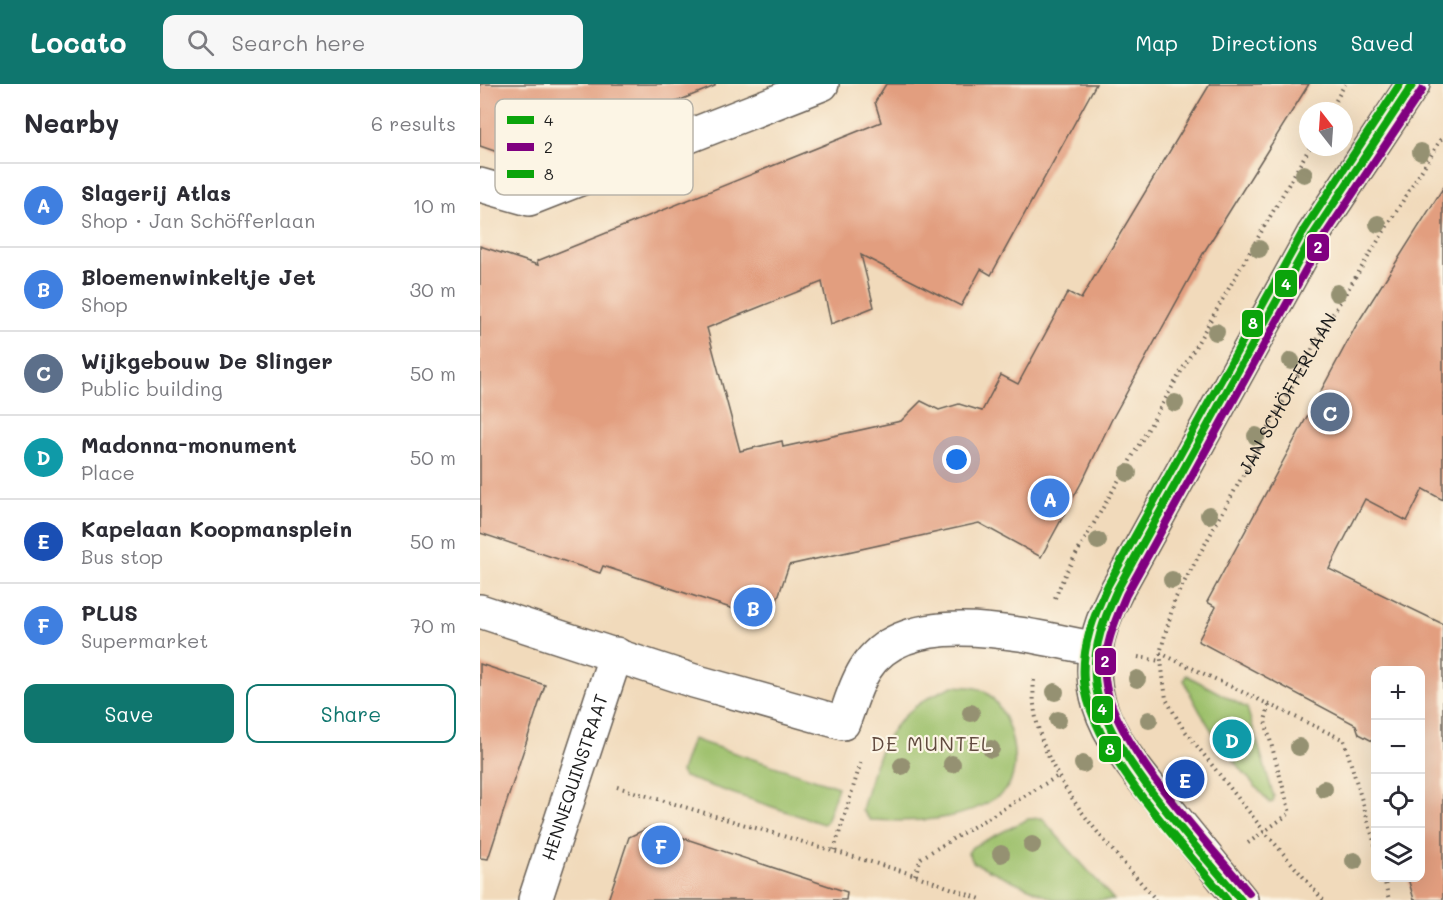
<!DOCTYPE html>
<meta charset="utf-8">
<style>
:root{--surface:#fff;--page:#f7f7f7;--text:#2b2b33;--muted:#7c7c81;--line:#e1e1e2;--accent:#0f766e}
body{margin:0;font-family:Mali,sans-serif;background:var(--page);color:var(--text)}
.controls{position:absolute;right:18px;bottom:18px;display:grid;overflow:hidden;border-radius:12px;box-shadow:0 6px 24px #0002}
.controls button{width:54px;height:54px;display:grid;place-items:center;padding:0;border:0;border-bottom:2px solid var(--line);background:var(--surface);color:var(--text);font:30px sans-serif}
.compass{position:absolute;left:819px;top:18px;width:54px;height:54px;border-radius:50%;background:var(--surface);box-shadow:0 6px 24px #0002;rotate:343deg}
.you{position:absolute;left:477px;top:376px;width:21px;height:21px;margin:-15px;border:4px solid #fff;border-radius:50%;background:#1a73e8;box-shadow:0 0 0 9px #1a73e833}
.badge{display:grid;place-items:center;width:39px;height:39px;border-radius:50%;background:var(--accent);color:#fff;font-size:20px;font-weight:700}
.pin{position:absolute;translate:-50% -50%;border:3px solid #fff;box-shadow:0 2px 6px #0006}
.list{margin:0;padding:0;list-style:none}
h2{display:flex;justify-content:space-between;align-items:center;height:78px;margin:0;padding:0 24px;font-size:26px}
h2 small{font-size:20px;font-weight:400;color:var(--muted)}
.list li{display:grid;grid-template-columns:39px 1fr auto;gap:18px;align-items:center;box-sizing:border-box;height:84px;padding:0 24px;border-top:2px solid var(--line)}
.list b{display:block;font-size:22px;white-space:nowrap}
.list p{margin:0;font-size:20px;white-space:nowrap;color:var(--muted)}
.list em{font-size:20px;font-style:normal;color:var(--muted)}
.actions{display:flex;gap:12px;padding:18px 24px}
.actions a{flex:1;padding:14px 0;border:2px solid var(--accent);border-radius:12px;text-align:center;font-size:21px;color:var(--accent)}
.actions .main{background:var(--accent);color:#fff}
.icon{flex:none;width:33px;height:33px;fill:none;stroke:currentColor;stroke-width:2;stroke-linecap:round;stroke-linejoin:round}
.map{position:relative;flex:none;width:963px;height:816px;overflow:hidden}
header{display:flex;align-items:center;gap:36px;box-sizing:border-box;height:84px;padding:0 30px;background:var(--accent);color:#fff}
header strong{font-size:28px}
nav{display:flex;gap:33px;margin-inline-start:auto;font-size:21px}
.search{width:420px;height:54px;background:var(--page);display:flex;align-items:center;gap:15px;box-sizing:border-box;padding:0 21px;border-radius:12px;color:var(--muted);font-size:22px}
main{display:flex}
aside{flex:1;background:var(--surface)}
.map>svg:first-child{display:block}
.green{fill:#9cc06a;stroke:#5c6e43;stroke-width:1.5}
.building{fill:#e29e7f}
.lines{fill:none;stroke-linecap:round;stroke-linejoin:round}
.minor-casing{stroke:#675e54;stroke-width:36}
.path{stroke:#675e54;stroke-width:4;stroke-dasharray:1.5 4.5;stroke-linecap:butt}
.minor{stroke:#fff;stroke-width:33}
.bus-1-casing{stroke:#fcf5e5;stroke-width:12}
.bus-2-casing{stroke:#fcf5e5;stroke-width:12}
.bus-3-casing{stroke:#fcf5e5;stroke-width:12}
.bus-1{stroke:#0ba40b;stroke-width:8}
.bus-2{stroke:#800080;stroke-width:8}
.bus-3{stroke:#0ba40b;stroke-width:8}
.tree{fill:#959172}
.labels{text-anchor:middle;stroke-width:4.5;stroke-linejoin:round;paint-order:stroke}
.street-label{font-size:18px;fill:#1c1c1c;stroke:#fcf5e5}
.neighbourhood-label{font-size:20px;letter-spacing:1.5px;fill:#614a3f;stroke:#fcf5e5}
.key{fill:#fcf5e5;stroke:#b9b4a9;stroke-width:1.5}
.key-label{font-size:16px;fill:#1c1c1c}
.line-badge{stroke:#fcf5e5;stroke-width:2}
.badge-label{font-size:16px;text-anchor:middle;font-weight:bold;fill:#fff}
</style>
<header>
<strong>Locato</strong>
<div class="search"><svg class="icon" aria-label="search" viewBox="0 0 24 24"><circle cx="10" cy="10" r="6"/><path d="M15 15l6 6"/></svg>Search here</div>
<nav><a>Map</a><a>Directions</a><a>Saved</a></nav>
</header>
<main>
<aside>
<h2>Nearby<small>6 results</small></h2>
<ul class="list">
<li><span class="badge" style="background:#3f7fe0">A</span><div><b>Slagerij Atlas</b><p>Shop · Jan Schöfferlaan</p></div><em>10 m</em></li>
<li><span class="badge" style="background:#3f7fe0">B</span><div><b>Bloemenwinkeltje Jet</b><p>Shop</p></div><em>30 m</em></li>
<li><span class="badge" style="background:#5c6f8a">C</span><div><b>Wijkgebouw De Slinger</b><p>Public building</p></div><em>50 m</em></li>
<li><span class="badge" style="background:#0f9aa8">D</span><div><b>Madonna-monument</b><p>Place</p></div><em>50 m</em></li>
<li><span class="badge" style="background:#1a4fb4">E</span><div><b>Kapelaan Koopmansplein</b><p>Bus stop</p></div><em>50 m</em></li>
<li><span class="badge" style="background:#3f7fe0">F</span><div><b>PLUS</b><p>Supermarket</p></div><em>70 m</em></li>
</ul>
<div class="actions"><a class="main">Save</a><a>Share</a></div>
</aside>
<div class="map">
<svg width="963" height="816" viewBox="0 0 963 816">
<rect width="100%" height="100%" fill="#fcf5e5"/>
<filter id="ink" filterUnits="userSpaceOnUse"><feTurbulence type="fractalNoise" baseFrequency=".0167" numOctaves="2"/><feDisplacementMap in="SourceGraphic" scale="12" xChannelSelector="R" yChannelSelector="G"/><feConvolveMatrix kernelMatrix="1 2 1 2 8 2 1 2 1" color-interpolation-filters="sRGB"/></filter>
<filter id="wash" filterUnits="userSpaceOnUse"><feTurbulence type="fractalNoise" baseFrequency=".008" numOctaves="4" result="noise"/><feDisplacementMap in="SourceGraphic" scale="24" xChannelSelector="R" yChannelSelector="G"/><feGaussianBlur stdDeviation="1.35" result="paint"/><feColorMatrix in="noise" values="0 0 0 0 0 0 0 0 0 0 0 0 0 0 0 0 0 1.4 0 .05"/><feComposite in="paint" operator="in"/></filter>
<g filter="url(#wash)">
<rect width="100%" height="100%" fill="#f1dabb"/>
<g class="green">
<path d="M706 591 767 624 794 713 793 718 790 719C756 681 724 643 704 596Z"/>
<path d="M473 602C482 603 497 602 504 607 529 622 548 688 522 709 484 739 435 738 390 736L382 726C398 665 409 627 473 602Z"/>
<path d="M212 655 358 703 346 738 343 740 204 693 201 688Z"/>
<path d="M562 734 571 745 634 816H575L494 779 488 769 492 763 548 735Z"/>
</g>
<g id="blocks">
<g class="building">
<path d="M0 0H235V2L50 77H43L0 62Z"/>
<path d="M406 0H616L511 191 501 185 481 222 381 171 394 223 351 240 342 198 227 244 260 367 302 357 303 363 421 337 441 317 459 326 479 320 502 327 521 291 538 300 588 208 601 215 730 0H829L724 168 631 337 605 392 561 473 499 439 309 481 290 537 123 482 120 489 0 449V162L58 181 57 177 401 38 395 18Z"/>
<path d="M963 104V416L943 405 927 437 885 415 849 485 963 540V816H934L928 794H940V586H896V659L879 650 876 641 718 557 736 523 727 518 877 240Z"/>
<path d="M0 580 65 601 8 775 0 774Z"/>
<path d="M170 743 367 808 366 816H128L149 753Z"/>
</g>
</g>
</g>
<g filter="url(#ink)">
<use href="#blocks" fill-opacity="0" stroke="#675e54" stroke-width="1.5"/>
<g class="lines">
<defs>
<g id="minor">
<path d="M0 101 49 115 342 0"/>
<path d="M0 527 214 597 363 639C370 622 375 600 386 584 428 518 555 553 616 565"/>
<path id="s2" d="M55 816 136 570"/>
<path d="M761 816C735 784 709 752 683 720 624 648 588 599 637 506L833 151 933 0"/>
</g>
</defs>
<use href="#minor" class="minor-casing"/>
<g class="path">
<path d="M850 27 865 0"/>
<path d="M575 514 586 488 830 63"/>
<path d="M680 569 864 656 896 764"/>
<path d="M658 573 680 577"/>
<path d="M554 596C546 681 625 756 676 816"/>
<path d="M137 703 435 791 503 816"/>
<path d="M768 759 810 729 785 637 789 621"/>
<path d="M354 766 381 678"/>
<path d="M435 791 441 774 578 692"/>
<path d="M904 794 909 816"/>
<path id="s1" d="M843 816 784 747 702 643 686 615 680 569 695 515 841 249 963 52"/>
</g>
<use href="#minor" class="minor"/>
<defs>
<path id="bus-1" d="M761 816C719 765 617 658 615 594 613 562 624 535 637 506L833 151 933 0"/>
<path id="bus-2" d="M769 809C728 759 630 657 625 594 623 564 635 537 646 511L842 156 942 6"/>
<path id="bus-3" d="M747 816C702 760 611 668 604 597 601 563 614 531 628 501L824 146 920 0"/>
</defs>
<use href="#bus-1" class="bus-1-casing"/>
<use href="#bus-2" class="bus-2-casing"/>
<use href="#bus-3" class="bus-3-casing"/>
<use href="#bus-1" class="bus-1"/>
<use href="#bus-2" class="bus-2"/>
<use href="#bus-3" class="bus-3"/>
</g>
<g class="tree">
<circle cx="941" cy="68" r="9"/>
<circle cx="824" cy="90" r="9"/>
<circle cx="898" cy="140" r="9"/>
<circle cx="779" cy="165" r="9"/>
<circle cx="857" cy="209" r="9"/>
<circle cx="736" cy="248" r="9"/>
<circle cx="811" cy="277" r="9"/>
<circle cx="695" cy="319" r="9"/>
<circle cx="776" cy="352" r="9"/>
<circle cx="648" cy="389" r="9"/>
<circle cx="729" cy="431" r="9"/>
<circle cx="618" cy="457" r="9"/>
<circle cx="692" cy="496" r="9"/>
<circle cx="657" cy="595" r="9"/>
<circle cx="575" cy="608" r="9"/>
<circle cx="491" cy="629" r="9"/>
<circle cx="578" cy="636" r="9"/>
<circle cx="669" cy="636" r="9"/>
<circle cx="819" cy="663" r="9"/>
<circle cx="511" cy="665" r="9"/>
<circle cx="472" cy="680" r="9"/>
<circle cx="603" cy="680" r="9"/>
<circle cx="422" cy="682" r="9"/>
<circle cx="844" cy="705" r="9"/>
<circle cx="552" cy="761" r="9"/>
<circle cx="521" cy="770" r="9"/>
<circle cx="874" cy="777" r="9"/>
</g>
</g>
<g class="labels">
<g class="street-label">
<text dy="6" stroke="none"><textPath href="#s1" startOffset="592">JAN SCHÖFFERLAAN</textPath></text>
<text dy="6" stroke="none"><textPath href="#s2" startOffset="129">HENNEQUINSTRAAT</textPath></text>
</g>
<g class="neighbourhood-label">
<text x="452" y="667">DE MUNTEL</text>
</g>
</g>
<rect x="15" y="15" width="198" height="96" rx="9" class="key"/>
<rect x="27" y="32" width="27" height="8" fill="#0ba40b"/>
<rect x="27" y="59" width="27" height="8" fill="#800080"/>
<rect x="27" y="86" width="27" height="8" fill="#0ba40b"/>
<g class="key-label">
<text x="64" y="42">4</text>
<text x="64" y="69">2</text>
<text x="64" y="96">8</text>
</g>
<g class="line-badge">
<rect x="826" y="149" width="24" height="29" rx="6" fill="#800080"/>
<rect x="794" y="185" width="24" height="29" rx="6" fill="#0ba40b"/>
<rect x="761" y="225" width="23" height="29" rx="6" fill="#0ba40b"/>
<rect x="614" y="563" width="23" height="29" rx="6" fill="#800080"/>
<rect x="611" y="611" width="23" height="29" rx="6" fill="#0ba40b"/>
<rect x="618" y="651" width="24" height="28" rx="6" fill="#0ba40b"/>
</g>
<g class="badge-label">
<text x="838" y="169">2</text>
<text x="806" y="206">4</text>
<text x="773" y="245">8</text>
<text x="625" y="583">2</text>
<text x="622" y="631">4</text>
<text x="630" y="671">8</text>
</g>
</svg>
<div class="controls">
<button>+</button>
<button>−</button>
<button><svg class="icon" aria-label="locate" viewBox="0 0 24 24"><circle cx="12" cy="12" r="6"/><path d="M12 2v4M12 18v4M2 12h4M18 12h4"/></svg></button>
<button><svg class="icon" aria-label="layers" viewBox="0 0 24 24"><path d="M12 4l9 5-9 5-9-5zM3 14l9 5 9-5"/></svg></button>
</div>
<svg class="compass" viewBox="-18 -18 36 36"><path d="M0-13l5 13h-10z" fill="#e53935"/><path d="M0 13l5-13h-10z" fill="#7c7c81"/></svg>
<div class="you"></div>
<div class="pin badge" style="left:570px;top:414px;background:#3f7fe0">A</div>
<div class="pin badge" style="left:273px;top:523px;background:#3f7fe0">B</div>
<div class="pin badge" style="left:850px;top:328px;background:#5c6f8a">C</div>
<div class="pin badge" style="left:752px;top:655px;background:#0f9aa8">D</div>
<div class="pin badge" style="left:705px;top:695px;background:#1a4fb4">E</div>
<div class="pin badge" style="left:181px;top:761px;background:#3f7fe0">F</div>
</div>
</main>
